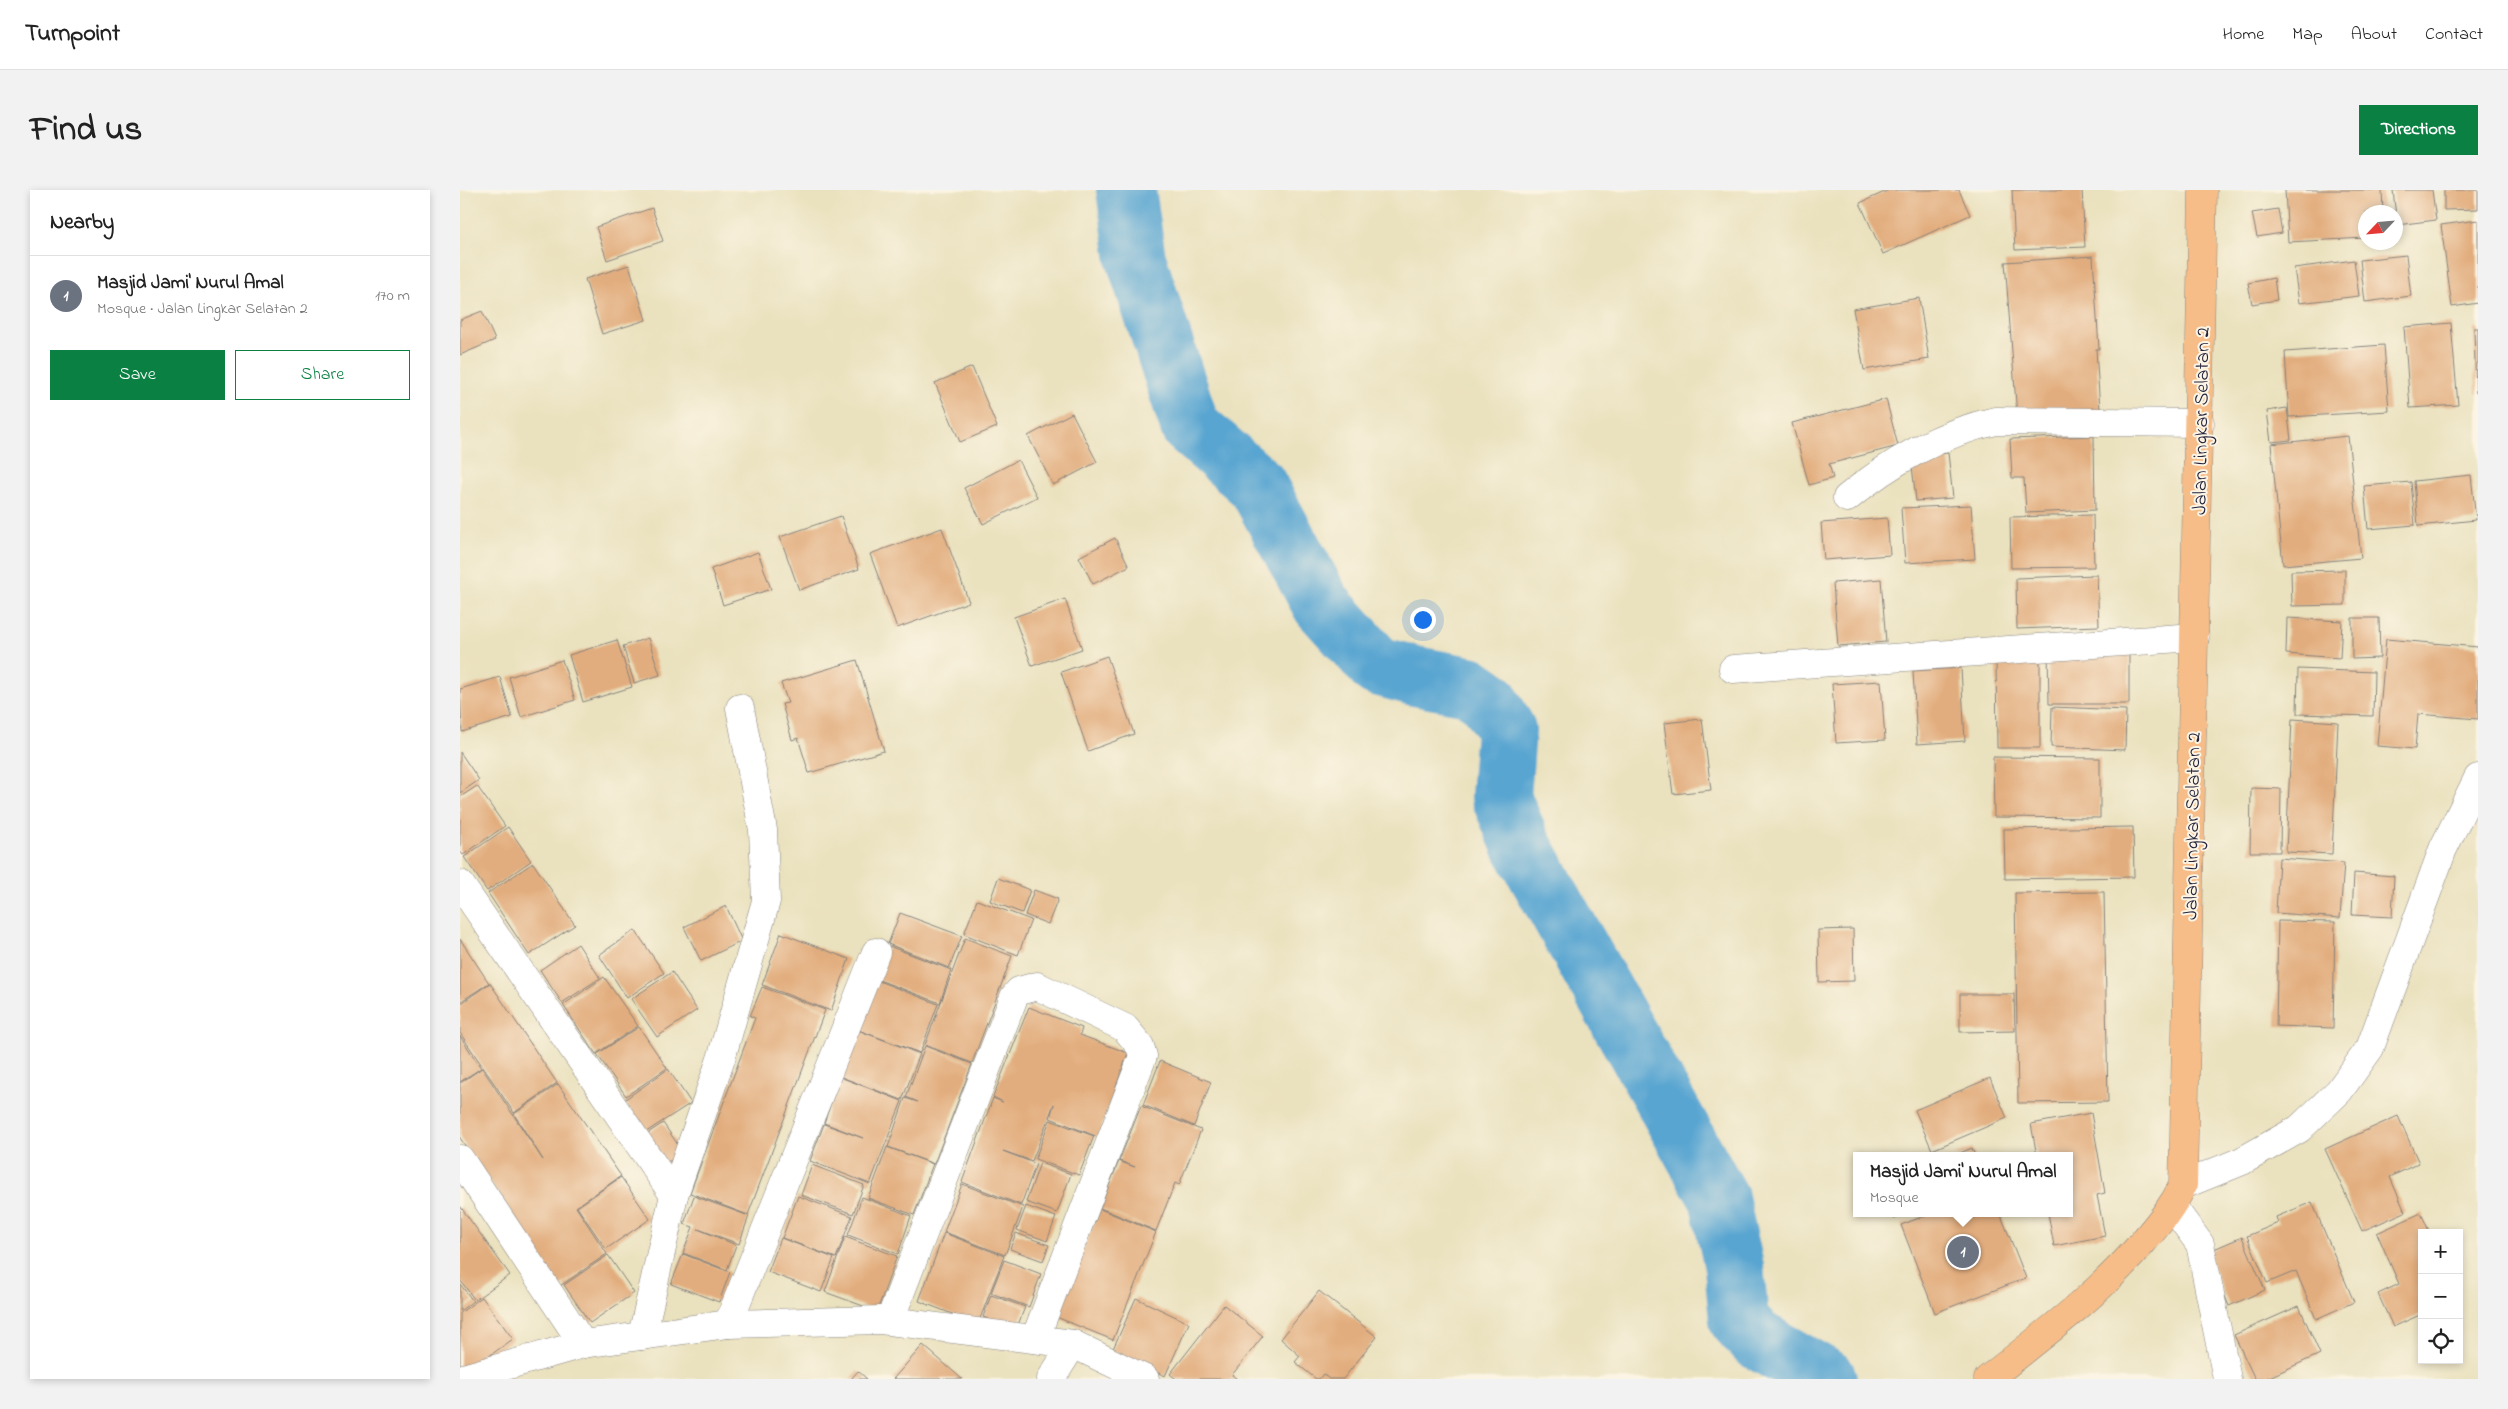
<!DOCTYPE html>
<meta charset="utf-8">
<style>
:root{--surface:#fff;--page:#f2f2f2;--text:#222;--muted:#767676;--line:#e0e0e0;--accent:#0b8043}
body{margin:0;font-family:"Indie Flower",sans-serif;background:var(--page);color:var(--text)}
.controls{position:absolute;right:15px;bottom:15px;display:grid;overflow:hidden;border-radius:0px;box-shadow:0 2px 8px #0003}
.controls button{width:45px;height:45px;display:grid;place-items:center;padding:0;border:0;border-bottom:1px solid var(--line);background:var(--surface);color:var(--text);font:25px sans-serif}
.compass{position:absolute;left:1898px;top:15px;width:45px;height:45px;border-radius:50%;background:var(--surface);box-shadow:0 2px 8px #0003;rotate:244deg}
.you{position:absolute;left:962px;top:429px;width:18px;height:18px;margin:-12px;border:4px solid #fff;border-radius:50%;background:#1a73e8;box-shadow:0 0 0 8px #1a73e833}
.badge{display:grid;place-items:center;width:32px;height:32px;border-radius:50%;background:var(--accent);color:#fff;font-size:16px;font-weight:700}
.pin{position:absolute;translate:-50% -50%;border:2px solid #fff;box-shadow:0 1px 5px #0006}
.popup{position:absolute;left:1393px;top:962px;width:220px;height:65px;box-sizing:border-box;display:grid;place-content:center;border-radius:0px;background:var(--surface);filter:drop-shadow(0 1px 4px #0005);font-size:16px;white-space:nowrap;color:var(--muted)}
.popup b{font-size:19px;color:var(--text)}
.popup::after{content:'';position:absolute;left:50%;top:100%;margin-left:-10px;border:10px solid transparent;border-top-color:var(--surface)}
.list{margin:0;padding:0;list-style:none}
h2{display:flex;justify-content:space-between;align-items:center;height:65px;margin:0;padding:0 20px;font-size:21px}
h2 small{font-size:16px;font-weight:400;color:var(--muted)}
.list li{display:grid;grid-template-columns:32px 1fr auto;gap:15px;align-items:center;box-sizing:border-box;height:80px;padding:0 20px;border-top:1px solid var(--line)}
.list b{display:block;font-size:19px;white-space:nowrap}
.list p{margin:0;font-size:16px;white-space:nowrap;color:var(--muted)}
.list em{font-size:16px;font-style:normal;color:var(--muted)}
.actions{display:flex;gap:10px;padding:15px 20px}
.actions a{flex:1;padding:11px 0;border:1px solid var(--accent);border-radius:0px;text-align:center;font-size:18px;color:var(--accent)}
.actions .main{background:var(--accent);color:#fff}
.icon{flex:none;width:28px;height:28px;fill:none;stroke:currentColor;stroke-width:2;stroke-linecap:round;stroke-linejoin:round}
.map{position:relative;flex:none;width:2018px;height:1189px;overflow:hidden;border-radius:0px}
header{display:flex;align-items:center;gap:30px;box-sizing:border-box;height:70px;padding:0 25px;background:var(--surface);border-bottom:1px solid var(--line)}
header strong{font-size:24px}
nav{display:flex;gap:28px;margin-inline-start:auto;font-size:18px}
.intro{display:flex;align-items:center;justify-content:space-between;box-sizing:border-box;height:120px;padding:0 30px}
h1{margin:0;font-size:35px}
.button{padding:12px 22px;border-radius:0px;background:var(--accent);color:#fff;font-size:18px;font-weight:700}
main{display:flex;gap:30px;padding:0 30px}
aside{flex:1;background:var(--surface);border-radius:0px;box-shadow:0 2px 8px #0003}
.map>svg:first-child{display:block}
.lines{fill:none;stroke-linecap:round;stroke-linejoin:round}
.river{stroke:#58a5d1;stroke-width:60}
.building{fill:#e2ad7e}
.minor-casing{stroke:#86827c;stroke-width:29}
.trunk-casing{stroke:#86827c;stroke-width:29}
.minor{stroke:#fff;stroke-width:28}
.trunk{stroke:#f7bd88;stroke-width:28}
.labels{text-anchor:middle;stroke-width:4;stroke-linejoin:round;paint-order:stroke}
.street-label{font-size:20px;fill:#22223b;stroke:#fcf5e5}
</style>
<header>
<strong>Turnpoint</strong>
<nav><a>Home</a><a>Map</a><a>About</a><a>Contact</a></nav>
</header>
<div class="intro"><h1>Find us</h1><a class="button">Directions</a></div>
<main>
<aside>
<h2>Nearby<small></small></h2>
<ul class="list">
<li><span class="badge" style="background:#6b7280">1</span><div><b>Masjid Jami' Nurul Amal</b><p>Mosque · Jalan Lingkar Selatan 2</p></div><em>170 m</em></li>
</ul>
<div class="actions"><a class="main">Save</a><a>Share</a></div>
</aside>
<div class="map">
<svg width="2018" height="1189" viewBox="0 0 2018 1189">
<rect width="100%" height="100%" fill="#fcf5e5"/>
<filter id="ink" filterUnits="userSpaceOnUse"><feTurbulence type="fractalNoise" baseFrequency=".02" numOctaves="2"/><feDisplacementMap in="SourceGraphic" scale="10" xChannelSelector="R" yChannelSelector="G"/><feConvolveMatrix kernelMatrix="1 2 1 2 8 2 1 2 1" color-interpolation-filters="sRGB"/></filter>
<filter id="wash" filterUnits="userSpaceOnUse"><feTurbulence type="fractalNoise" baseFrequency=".0096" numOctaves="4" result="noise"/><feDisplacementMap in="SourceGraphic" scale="20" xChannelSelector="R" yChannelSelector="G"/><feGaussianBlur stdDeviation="1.12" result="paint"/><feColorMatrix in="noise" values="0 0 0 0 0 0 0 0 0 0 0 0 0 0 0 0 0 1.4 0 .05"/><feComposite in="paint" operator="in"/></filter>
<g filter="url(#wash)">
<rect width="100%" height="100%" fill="#eae1be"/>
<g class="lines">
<path class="river" d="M666 0 676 69 730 236 797 295 862 415 917 476 955 486 1009 496 1029 510 1046 540 1041 607 1061 654 1259 1008 1274 1077 1279 1130 1296 1149 1367 1189"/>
</g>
<g id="blocks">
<g class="building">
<path d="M1429 0H1499L1510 25 1423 64 1400 13Z"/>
<path d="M1552 0H1622L1625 57 1555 60Z"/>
<path d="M1825 0H1922L1923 22H1906V48L1828 52Z"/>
<path d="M1933 0H1972L1976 30 1937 35Z"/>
<path d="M1984 0H2018V19L1984 20Z"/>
<path d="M192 18 203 51 147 70 136 37Z"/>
<path d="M1818 19 1822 43 1797 47 1792 23Z"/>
<path d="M2018 30V113L1992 117 1981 35Z"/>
<path d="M1946 65 1951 106 1905 112 1900 70Z"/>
<path d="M1633 66 1639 159H1636L1640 220 1557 226 1545 72Z"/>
<path d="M1894 70 1899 106 1839 113 1834 78Z"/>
<path d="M169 75 186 130 142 144 125 89Z"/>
<path d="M1814 88 1817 110 1792 114 1788 93Z"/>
<path d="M1459 108 1469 169 1404 180 1393 119Z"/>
<path d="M22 121 35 150 0 165V130Z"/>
<path d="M1991 133 1998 215 1950 218 1944 137Z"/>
<path d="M2014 138H2018V203H2016Z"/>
<path d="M1924 155 1929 221 1829 227 1825 162Z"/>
<path d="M512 177 537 237 500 252 475 193Z"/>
<path d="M1426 209 1438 256 1369 274 1373 288 1349 295 1332 233Z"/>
<path d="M1827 218 1831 250 1811 252 1807 221Z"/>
<path d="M612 223 637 272 593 295 568 246Z"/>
<path d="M1634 246 1635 320 1566 323 1564 288H1552L1550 249Z"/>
<path d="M1888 246 1901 368 1823 375 1811 254Z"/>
<path d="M1488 263 1493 308 1456 311 1451 267Z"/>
<path d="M558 270 577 307 523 334 504 298Z"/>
<path d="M2011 285 2016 330 1958 336 1954 291Z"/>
<path d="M1951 292 1955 335 1908 339 1904 296Z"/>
<path d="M1511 315 1515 369 1445 373 1441 318Z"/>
<path d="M1633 325 1634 377 1551 378 1550 327Z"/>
<path d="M381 326 399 379 339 400 320 347Z"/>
<path d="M1427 328 1430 365 1364 370 1361 333Z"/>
<path d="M482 338 509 412 437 438 410 364Z"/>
<path d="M655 348 669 376 633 394 619 367Z"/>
<path d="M298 362 311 399 263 415 251 379Z"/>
<path d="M1885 380V415L1832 416 1831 381Z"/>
<path d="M1637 385 1639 436 1557 439 1556 388Z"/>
<path d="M1421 389 1426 452 1378 456 1373 393Z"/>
<path d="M605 409 622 459 572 476 554 427Z"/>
<path d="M1827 428 1882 431 1880 468 1826 464Z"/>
<path d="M1892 428H1919L1920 468 1892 469Z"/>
<path d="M188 448 200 485 174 493 163 456Z"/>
<path d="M1926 449 2018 457V529L1958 524 1955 559 1917 556Z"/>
<path d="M157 450 172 497 123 512 109 465Z"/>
<path d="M1588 461H1669V514H1589Z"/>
<path d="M647 466 674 544 628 561 601 482Z"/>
<path d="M1536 469H1580V558H1537Z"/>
<path d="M102 470 115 510 61 527 49 487Z"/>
<path d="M397 470 424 561 349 583 338 548 332 550 322 514 328 513 321 493Z"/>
<path d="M1501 478 1505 551 1457 554 1453 481Z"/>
<path d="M1838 479 1914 482 1913 526 1837 524Z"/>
<path d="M40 487 52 527 2 542 0 499Z"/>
<path d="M1421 491 1425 550 1376 553 1372 494Z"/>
<path d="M1592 517 1666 520 1665 560 1591 557Z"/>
<path d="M1242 529 1251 600 1213 604 1204 533Z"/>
<path d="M1832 529 1878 532 1872 664 1826 662Z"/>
<path d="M0 562 19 590 0 603Z"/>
<path d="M1533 567 1640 568V628L1534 627Z"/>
<path d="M17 596 45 636 3 665 0 661V607Z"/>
<path d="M1791 598 1821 599 1820 662H1790Z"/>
<path d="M48 637 71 671 27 701 4 667Z"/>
<path d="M1673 637 1674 687 1545 689 1544 639Z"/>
<path d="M1819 668 1884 673 1880 728 1816 723Z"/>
<path d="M73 673 115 735 69 765 28 703Z"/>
<path d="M1894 683 1934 686 1932 727 1892 725Z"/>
<path d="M538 688 570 700 562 723 530 711Z"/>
<path d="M574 700 598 709 588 734 565 725Z"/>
<path d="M1644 702 1648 912 1558 913 1555 703Z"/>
<path d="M517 710 571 730 558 765 504 744Z"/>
<path d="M266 716 282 751 241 771 224 737Z"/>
<path d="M440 723 502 746 489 778 428 754Z"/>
<path d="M1818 731 1875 732 1873 838 1816 836Z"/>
<path d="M1393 739 1394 791 1359 792 1358 740Z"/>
<path d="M175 740 204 783 167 808 139 765Z"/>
<path d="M321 743 389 769 371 821 302 795Z"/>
<path d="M505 748 552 766 512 873 465 855Z"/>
<path d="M0 749 29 793 0 812Z"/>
<path d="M118 754 140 788 102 813 80 780Z"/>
<path d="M429 756 491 780 480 813 416 789Z"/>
<path d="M212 782 237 820 197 847 171 809Z"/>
<path d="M144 787 178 836 136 864 103 815Z"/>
<path d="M416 790 478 814 460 863 398 840Z"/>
<path d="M30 793 97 893 54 923 0 843V814Z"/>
<path d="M302 797 365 820 288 1025 230 1003 295 828 290 826Z"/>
<path d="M1500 804H1554L1555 841 1500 842Z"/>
<path d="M569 817 622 838 620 845 668 863 638 947 590 928 594 914 572 971 543 961 576 974 561 1015 502 992 533 908 543 912 533 907Z"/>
<path d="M179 837 207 878 166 906 137 864Z"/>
<path d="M398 840 460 864 442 910 381 887Z"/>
<path d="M0 846 21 878 0 892Z"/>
<path d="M465 856 512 874 474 974 428 957 445 908 458 912 446 907Z"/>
<path d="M700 871 751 892 734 936 683 915Z"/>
<path d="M22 878 83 970 54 924 98 894 161 986 116 1017 147 1064 100 1096 0 948V893Z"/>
<path d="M208 879 231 913 186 942 164 910Z"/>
<path d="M380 887 442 911 410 994 350 971 364 934 403 948 364 933Z"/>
<path d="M1530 888 1547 928 1472 960 1455 920Z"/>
<path d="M681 916 741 940 719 995 715 993 696 1041 640 1018 659 971 675 977 659 971Z"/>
<path d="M1631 923 1645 1003 1637 1005 1645 1046 1594 1056 1588 1023H1609V966H1577L1571 934Z"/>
<path d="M1938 926 1959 973 1930 987 1945 1022 1902 1041 1865 959Z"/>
<path d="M590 930 634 946 619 985 575 969Z"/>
<path d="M203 933 223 962 205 974 185 945Z"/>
<path d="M427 957 473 974 454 1025 408 1008Z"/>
<path d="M1512 958 1515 966H1493Z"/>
<path d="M580 973 611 984 597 1023 566 1012Z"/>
<path d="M352 975 404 995 393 1024 341 1005Z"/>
<path d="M161 987 190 1029 146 1059 117 1017Z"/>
<path d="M502 994 563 1017 545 1065 484 1042Z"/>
<path d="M234 1006 289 1026 279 1054 238 1039 276 1055 267 1080 223 1063 233 1037 224 1034Z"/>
<path d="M338 1006 392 1026 376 1068 322 1048Z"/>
<path d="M402 1007 451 1026 438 1064 388 1045Z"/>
<path d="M1852 1012 1894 1112 1856 1129 1836 1081 1807 1093 1787 1046 1818 1033 1816 1027Z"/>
<path d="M0 1016 50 1085 15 1110 0 1090Z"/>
<path d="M566 1016 596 1027 587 1051 557 1040Z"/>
<path d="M640 1019 696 1042 653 1150 596 1127Z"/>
<path d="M1432 1023H1447L1434 1029Z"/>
<path d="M1472 1023H1540L1566 1088 1475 1123 1441 1035Z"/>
<path d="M1961 1023 1970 1043H1962V1124L1933 1137 1918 1104 1939 1094 1917 1043Z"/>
<path d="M484 1043 544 1066 518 1134 459 1111Z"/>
<path d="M556 1043 589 1055 583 1071 550 1059Z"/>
<path d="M385 1047 437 1066 417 1121 365 1102Z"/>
<path d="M1782 1047 1805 1100 1769 1116 1747 1062Z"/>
<path d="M321 1048 374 1068 361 1102 308 1082Z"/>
<path d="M223 1064 270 1082 259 1112 211 1094Z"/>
<path d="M148 1065 174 1103 130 1133 104 1095Z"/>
<path d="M544 1070 581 1084 569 1117 531 1103Z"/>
<path d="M0 1094 13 1111 0 1121Z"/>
<path d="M859 1101 917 1147 883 1189H869L863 1184 859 1189H856L835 1172 840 1166 821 1149Z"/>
<path d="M531 1105 565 1117 556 1140 523 1127Z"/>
<path d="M22 1107 53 1149 4 1184 0 1179V1123Z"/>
<path d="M676 1108 729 1133 705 1186 652 1161Z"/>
<path d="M764 1115 803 1146 772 1185 777 1189H716L710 1184Z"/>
<path d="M1839 1116 1860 1164 1805 1189H1795L1774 1145Z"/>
<path d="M463 1155 502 1189H433Z"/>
<path d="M398 1181 407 1189H391Z"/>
</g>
</g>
</g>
<g filter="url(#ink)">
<use href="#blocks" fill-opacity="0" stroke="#86827c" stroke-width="1"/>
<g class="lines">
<defs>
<g id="minor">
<path d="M1387 308C1429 273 1482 242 1536 231L1740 233"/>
<path d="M1273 479 1735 447"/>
<path d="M0 694 214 1005 182 1146"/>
<path d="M0 969 123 1154"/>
<path d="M1723 995 1782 971 1839 939 1879 901 1910 858 1983 659 2018 588"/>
<path d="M214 1005 261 869 306 711 303 640 280 518"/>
<path d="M1713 1017 1740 1054 1767 1189"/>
<path d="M430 1130 554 807 559 801 577 796 665 838 680 856 683 866 575 1149"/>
<path d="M268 1134 416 762"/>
<path d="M0 1189 123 1154 268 1134 421 1130 613 1154 685 1189"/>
<path d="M591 1189 613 1154"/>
</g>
<path id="trunk" d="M1528 1189C1582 1146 1638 1105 1683 1052 1699 1033 1712 1018 1723 995L1743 0"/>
</defs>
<use href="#minor" class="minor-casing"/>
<use href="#trunk" class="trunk-casing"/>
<use href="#minor" class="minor"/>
<use href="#trunk" class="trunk"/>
</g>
</g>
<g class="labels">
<g class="street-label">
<text transform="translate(1740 231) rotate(-89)" y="7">Jalan Lingkar Selatan 2</text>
<text transform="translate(1731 636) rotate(-89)" y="7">Jalan Lingkar Selatan 2</text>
</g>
</g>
</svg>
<div class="controls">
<button>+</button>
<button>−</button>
<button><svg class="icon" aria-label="locate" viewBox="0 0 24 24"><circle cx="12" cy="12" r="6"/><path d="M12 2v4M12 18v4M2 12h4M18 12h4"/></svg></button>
</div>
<svg class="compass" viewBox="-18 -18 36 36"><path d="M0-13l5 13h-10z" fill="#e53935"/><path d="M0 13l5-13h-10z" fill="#767676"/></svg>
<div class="you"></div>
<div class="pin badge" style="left:1503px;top:1062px;background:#6b7280">1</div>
<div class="popup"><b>Masjid Jami' Nurul Amal</b>Mosque</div>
</div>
</main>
